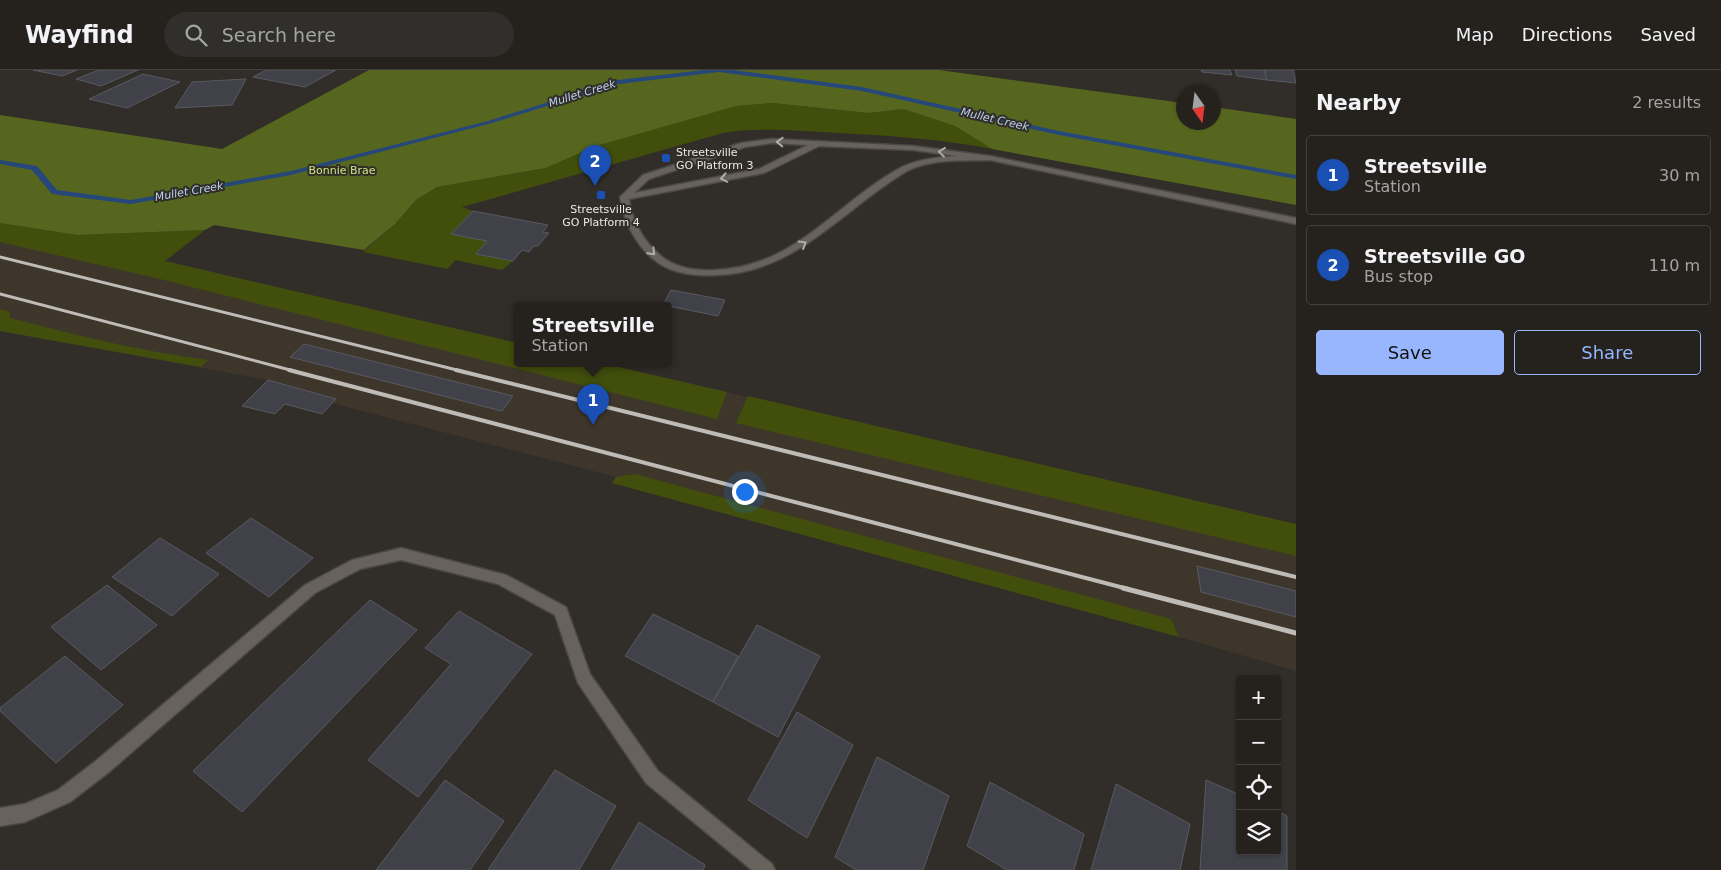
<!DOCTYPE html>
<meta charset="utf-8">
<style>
:root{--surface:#25221e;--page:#312f2b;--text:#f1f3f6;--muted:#a3a4a4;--line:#423f3c;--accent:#97b6fd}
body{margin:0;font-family:"DejaVu Sans",sans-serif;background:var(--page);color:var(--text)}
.controls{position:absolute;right:15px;bottom:15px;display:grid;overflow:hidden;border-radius:5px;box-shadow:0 1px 4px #0004}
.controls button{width:45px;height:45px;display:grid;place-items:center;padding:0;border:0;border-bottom:1px solid var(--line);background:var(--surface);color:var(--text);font:25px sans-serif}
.compass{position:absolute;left:1176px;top:15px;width:45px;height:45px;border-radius:50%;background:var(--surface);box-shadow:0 1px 4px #0004;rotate:166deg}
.you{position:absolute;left:744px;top:421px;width:18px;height:18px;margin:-12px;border:4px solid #fff;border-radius:50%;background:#1a73e8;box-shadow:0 0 0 8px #1a73e833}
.badge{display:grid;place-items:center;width:32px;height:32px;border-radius:50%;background:var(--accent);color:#fff;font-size:16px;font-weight:700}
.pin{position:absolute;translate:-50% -41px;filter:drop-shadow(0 1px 2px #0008)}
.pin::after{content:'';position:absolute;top:26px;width:18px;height:15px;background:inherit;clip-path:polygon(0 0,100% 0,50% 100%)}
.popup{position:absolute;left:514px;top:232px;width:158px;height:65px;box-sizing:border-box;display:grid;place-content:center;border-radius:5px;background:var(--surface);filter:drop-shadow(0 1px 4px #0005);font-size:16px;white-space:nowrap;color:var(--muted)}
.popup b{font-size:19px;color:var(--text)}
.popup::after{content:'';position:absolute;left:50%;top:100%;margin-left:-10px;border:10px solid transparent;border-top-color:var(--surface)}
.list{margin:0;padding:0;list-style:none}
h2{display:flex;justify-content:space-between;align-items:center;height:65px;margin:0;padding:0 20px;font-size:21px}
h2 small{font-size:16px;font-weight:400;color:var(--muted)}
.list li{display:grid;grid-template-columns:32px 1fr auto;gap:15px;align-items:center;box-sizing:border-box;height:80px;margin:0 10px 10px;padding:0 10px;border:1px solid var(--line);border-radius:5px}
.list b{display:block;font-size:19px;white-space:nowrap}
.list p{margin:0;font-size:16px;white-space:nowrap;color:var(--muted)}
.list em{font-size:16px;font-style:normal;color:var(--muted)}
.actions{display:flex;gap:10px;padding:15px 20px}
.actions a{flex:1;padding:11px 0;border:1px solid var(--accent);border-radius:5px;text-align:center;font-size:18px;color:var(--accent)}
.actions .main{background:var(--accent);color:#111}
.icon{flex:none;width:28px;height:28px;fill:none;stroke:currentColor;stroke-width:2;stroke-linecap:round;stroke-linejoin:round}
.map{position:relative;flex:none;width:1296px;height:800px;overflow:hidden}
header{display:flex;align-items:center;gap:30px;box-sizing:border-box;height:70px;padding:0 25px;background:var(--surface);border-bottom:1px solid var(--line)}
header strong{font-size:24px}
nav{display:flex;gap:28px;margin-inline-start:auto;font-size:18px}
.search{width:350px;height:45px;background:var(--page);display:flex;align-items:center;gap:12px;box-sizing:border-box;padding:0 18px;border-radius:28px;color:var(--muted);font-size:19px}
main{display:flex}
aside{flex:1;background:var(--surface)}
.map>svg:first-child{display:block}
.built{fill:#3e362b}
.green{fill:#424f0c}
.forest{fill:#57661f}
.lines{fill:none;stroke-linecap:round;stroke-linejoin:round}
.stream{fill:#25477a;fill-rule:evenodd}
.building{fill:#414249;stroke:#595a61}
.lane-casing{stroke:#4b4843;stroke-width:3}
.lane{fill:#67625c;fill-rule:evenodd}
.rail-far2{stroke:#bfbcb8;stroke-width:3}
.rail-far1{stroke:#bfbcb8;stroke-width:4}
.rail{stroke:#bfbcb8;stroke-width:5}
.oneway{stroke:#b0aca7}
.transit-dot{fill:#1a4fb4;stroke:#312d28;stroke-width:2}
.labels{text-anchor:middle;stroke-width:4;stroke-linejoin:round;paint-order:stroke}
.far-water-label{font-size:11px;font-style:italic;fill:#bcd1f1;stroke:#312d28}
.far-poi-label{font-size:11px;fill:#ebe8e4;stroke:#312d28;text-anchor:start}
.far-park-label{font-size:11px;fill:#cbe482;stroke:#312d28}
</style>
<header>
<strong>Wayfind</strong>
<div class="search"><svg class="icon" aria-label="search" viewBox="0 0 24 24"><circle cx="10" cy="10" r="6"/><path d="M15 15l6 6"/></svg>Search here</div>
<nav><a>Map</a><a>Directions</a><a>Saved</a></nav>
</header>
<main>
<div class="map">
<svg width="1296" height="800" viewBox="0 0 1296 800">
<rect width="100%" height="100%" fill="#312d28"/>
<path class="built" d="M0 153 77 165 205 160 165 191 518 273V294H605L1296 454V601L1179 567 612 413 616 407 332 333 336 329 268 310 0 261Z"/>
<g class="green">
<path d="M772 33 869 43 903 39 955 56 992 79C941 69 892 66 840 63 801 61 762 57 723 63L462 137 473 141 487 171 476 184 513 191 502 200 455 190 448 199 363 182 395 154 416 130 437 117 546 98 596 76 648 59 736 36Z"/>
<path d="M0 153 77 165 205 160 165 191 518 273V294H605L727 322 717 349 156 208 0 172Z"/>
<path d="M0 239 10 242V248C75 265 140 281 208 290L201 297 0 261Z"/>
<path d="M748 326 1296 454V486L736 353Z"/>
<path d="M635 404 1171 549 1179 567 612 413 616 407Z"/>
</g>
<path class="forest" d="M369 0H939L1183 33 1184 52H1214V37L1296 49V135L992 79 955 56 903 39 869 43 772 33 736 36 596 76 546 98 437 117 416 130 395 154 364 180 214 155 205 160 77 165 0 153V45L222 79Z"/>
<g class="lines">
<path class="stream" d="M704 0H733L862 17 1059 61 1296 105V109L1059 65 862 21 719 2 619 14 492 53 291 105 131 134 52 124 32 100 0 94V90L37 96 57 120 131 130 291 101 488 51 618 10Z"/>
</g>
<g class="building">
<path d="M33 0H77L62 6Z"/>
<path d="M99 0H138L101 16 76 9Z"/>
<path d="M266 0H336L305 17 253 7Z"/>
<path d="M1201 0H1230L1232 5 1202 2Z"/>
<path d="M1235 0H1264L1267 10 1237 6Z"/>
<path d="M1264 0H1293L1296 13 1267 10Z"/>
<path d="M143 4 180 12 127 38 89 29Z"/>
<path d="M246 9 232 35 175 38 192 12Z"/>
<path d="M473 141 548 155 543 162 549 163 538 176H534L529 182 522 180 513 191 476 184 487 171 451 164Z"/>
<path d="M671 220 725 230 718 246 663 235Z"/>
<path d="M304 274 513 326 502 341 290 287Z"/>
<path d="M268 310 336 329 322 344 285 334 275 344 242 336Z"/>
<path d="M251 448 313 488 269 527 206 483Z"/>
<path d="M160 468 219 504 172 546 112 507Z"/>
<path d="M1197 496 1296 521V547L1201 522Z"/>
<path d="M107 515 157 555 101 600 51 557Z"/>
<path d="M370 530 417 560 242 742 193 701Z"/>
<path d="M459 541 532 584 418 727 368 690 451 594 425 578Z"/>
<path d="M653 544 738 586 713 632 625 586Z"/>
<path d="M757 555 820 586 778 667 713 632Z"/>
<path d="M65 586 123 635 56 693 0 641V638Z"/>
<path d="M797 642 853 675 807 768 748 730Z"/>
<path d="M877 687 949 726 923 800H856L835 787Z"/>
<path d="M555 700 616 736 579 800H488Z"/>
<path d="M445 710 504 751 470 800H376Z"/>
<path d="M1206 710 1240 725V781H1277V741L1287 746V800H1200Z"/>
<path d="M990 712 1084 764 1074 800H1007L967 776Z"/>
<path d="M1116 714 1190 754 1180 800H1091Z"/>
<path d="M639 752 705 795 703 800H611Z"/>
</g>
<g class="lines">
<defs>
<g id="lane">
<path d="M772 69 913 76 990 86 1296 148V154L990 90C962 91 933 88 907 101 844 138 797 202 718 205 702 206 685 205 670 199 642 188 624 155 620 127L643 105 741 73ZM772 73 808 75 759 99 634 123 649 109 745 77ZM819 76 913 80 957 86C938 87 919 89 902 97 836 132 798 196 716 200 698 201 680 199 665 189 645 175 632 152 629 129L764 103Z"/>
<path d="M401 478 506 505 566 537 590 604 658 701 772 794 775 800H752L646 713 578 613 555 545 498 514 401 490 360 499 315 523 109 702 70 732 25 752 0 756V738L25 734 58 720 97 690 305 515 352 490Z"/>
</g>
</defs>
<use href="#lane" class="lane-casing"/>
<use href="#lane" class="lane"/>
<g class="rail-far2">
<path d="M0 187 461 301"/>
<path d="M0 224 294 301"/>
</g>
<g class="rail-far1">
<path d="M289 300 1128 519"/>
<path d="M456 300 1296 507"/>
</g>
<path class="rail" d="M1123 518 1296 563"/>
</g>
<defs><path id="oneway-chevron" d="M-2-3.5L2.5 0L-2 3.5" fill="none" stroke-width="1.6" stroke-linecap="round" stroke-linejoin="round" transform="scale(1.25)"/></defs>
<g class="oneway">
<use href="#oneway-chevron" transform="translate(780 72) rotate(-178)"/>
<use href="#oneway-chevron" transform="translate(942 82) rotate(-173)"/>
<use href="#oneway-chevron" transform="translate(724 108) rotate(169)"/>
<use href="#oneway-chevron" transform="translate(803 174) rotate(-31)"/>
<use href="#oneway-chevron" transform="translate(652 182) rotate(46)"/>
</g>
<g class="transit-dot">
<rect x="661" y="83" width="10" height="10" rx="2.5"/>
<rect x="596" y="120" width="10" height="10" rx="2.5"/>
</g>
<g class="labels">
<g class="far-water-label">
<text transform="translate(582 23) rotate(-17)" y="4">Mullet Creek</text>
<text transform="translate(995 49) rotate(13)" y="4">Mullet Creek</text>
<text transform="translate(189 121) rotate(-10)" y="4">Mullet Creek</text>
</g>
<g class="far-poi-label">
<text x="676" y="86">Streetsville<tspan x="676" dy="13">GO Platform 3</tspan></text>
<text x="601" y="143" text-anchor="middle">Streetsville<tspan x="601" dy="13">GO Platform 4</tspan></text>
</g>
<g class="far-park-label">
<text x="342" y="104">Bonnie Brae</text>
</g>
</g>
</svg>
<div class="controls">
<button>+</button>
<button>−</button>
<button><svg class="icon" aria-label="locate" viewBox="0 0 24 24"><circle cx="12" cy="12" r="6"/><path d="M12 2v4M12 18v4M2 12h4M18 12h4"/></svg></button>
<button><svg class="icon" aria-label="layers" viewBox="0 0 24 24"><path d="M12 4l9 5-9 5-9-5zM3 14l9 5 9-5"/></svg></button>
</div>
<svg class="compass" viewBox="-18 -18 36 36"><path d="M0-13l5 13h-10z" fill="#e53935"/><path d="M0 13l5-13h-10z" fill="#a3a4a4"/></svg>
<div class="you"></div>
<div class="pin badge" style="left:593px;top:355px;background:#1a4fb4">1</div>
<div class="popup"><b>Streetsville</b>Station</div>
<div class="pin badge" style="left:595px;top:116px;background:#1a4fb4">2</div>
</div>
<aside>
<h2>Nearby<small>2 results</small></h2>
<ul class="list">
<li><span class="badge" style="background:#1a4fb4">1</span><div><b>Streetsville</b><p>Station</p></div><em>30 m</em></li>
<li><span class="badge" style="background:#1a4fb4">2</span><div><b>Streetsville GO</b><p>Bus stop</p></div><em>110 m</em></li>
</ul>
<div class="actions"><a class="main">Save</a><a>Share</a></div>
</aside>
</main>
